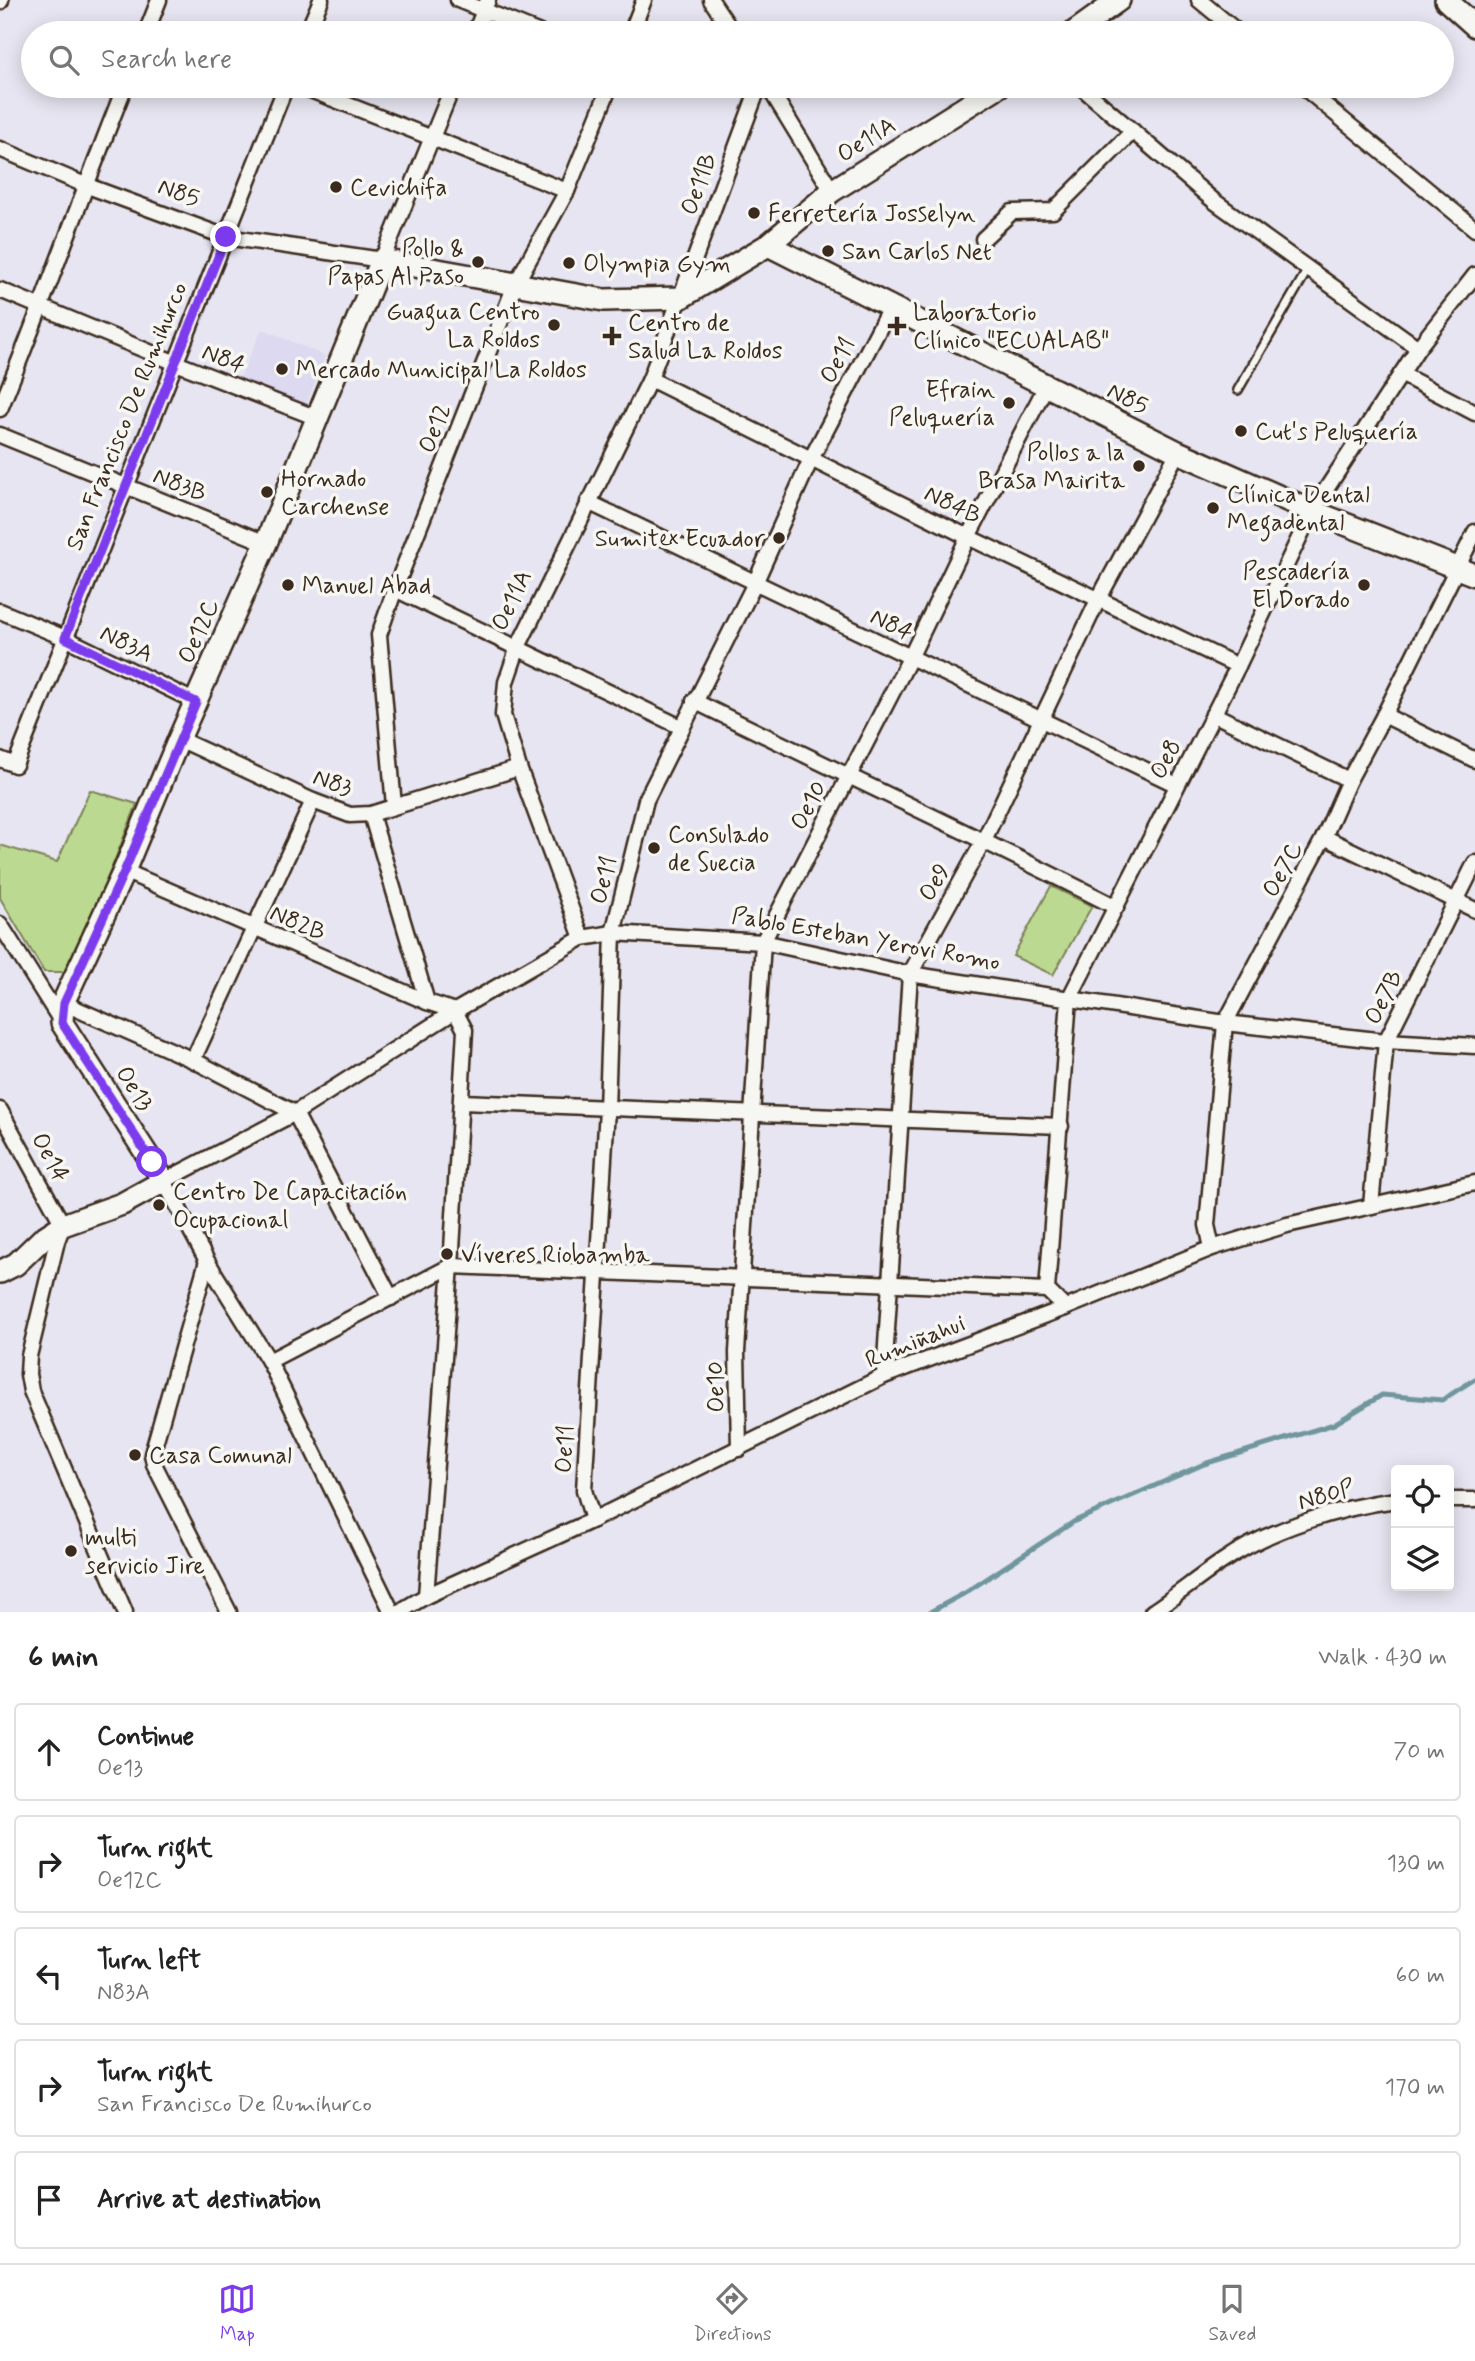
<!DOCTYPE html>
<meta charset="utf-8">
<style>
:root{--surface:#fff;--page:#f2f2f2;--text:#222;--muted:#767676;--line:#e0e0e0;--accent:#7c3aed}
body{margin:0;font-family:Mynerve,sans-serif;background:var(--page);color:var(--text)}
.controls{position:absolute;right:21px;bottom:21px;display:grid;overflow:hidden;border-radius:7px;box-shadow:0 4px 18px #0003}
.controls button{width:63px;height:63px;display:grid;place-items:center;padding:0;border:0;border-bottom:2px solid var(--line);background:var(--surface);color:var(--text);font:35px sans-serif}
.stop{position:absolute;width:21px;height:21px;margin:-16px;border:5px solid #7c3aed;border-radius:50%;background:#fff}
.stop.end{background:#7c3aed;border-color:#fff;box-shadow:0 2px 7px #0008}
.list{margin:0;padding:0;list-style:none}
h2{display:flex;justify-content:space-between;align-items:center;height:91px;margin:0;padding:0 28px;font-size:30px}
h2 small{font-size:23px;font-weight:400;color:var(--muted)}
.list li{display:grid;grid-template-columns:46px 1fr auto;gap:21px;align-items:center;box-sizing:border-box;height:98px;margin:0 14px 14px;padding:0 14px;border:2px solid var(--line);border-radius:7px}
.list b{display:block;font-size:26px;white-space:nowrap}
.list p{margin:0;font-size:23px;white-space:nowrap;color:var(--muted)}
.list em{font-size:23px;font-style:normal;color:var(--muted)}
.icon{flex:none;width:38px;height:38px;fill:none;stroke:currentColor;stroke-width:2;stroke-linecap:round;stroke-linejoin:round}
.map{position:relative;flex:none;width:1475px;height:1612px;overflow:hidden}
.search{position:absolute;background:var(--surface);box-shadow:0 4px 18px #0003;left:21px;right:21px;top:21px;height:77px;display:flex;align-items:center;gap:18px;box-sizing:border-box;padding:0 24px;border-radius:38px;color:var(--muted);font-size:26px}
.sheet{height:651px;background:var(--surface)}
nav{display:flex;justify-content:space-around;align-items:center;box-sizing:border-box;height:98px;border-top:2px solid var(--line);background:var(--surface);font-size:19px;color:var(--muted)}
nav a{display:grid;justify-items:center;gap:4px}
nav .on{color:var(--accent)}
.map>svg:first-child{display:block}
.built{fill:#dcd9f0}
.green{fill:#bcd991;stroke:#7c8258;stroke-width:2}
.lines{fill:none;stroke-linecap:round;stroke-linejoin:round}
.stream{stroke:#6f969d;stroke-width:5}
.lane-casing{stroke:#3b2a1e;stroke-width:12}
.street-casing{stroke:#3b2a1e;stroke-width:19}
.secondary-casing{stroke:#3b2a1e;stroke-width:26}
.lane{stroke:#f6f6f2;stroke-width:7}
.street{stroke:#f6f6f2;stroke-width:14}
.secondary{stroke:#f6f6f2;stroke-width:21}
.route{stroke:#7c3aed;stroke-width:9}
.poi-dot{fill:#3b2a1e;stroke:#f6f6f2;stroke-width:2.5}
.labels{text-anchor:middle;stroke-width:7;stroke-linejoin:round;paint-order:stroke}
.street-label{font-size:24px;fill:#3b2a1e;stroke:#f6f6f2}
.poi-label{font-size:24px;fill:#3b2a1e;stroke:#f6f6f2;text-anchor:start}
</style>
<div class="map">
<svg width="1475" height="1612" viewBox="0 0 1475 1612">
<rect width="100%" height="100%" fill="#e7e5f1"/>
<filter id="ink" filterUnits="userSpaceOnUse"><feTurbulence type="fractalNoise" baseFrequency=".0143" numOctaves="2"/><feDisplacementMap in="SourceGraphic" scale="14" xChannelSelector="R" yChannelSelector="G"/><feConvolveMatrix kernelMatrix="1 2 1 2 8 2 1 2 1" color-interpolation-filters="sRGB"/></filter>
<g filter="url(#ink)">
<path class="built" d="M262 329 325 356 305 407 238 382Z"/>
<g class="green">
<path d="M90 790 137 804 70 972H44L0 898V845L57 862Z"/>
<path d="M1051 886 1092 906 1053 975 1013 956Z"/>
</g>
<g class="lines">
<path class="stream" d="M930 1612 965 1593 1075 1521 1204 1464 1334 1424 1382 1395 1442 1400 1475 1379"/>
<defs>
<path id="lane" d="M1238 390 1308 269"/>
<g id="street">
<path d="M458 0 540 33"/>
<path d="M711 0 733 33"/>
<path d="M1199 0 1239 33"/>
<path d="M0 2 1 0"/>
<path d="M146 33 159 0"/>
<path d="M307 33 321 0"/>
<path d="M475 33 488 0"/>
<path d="M631 33 644 0"/>
<path d="M300 86 567 191"/>
<path d="M768 86 832 191"/>
<path d="M1080 86 1214 201 1418 348"/>
<path d="M1302 86 1475 229"/>
<path d="M0 149 85 185 226 237 382 260 453 86"/>
<path d="M983 239 1012 212 1053 211 1133 131"/>
<path d="M0 290 176 363 317 418"/>
<path d="M1401 374 1475 413"/>
<path d="M650 379 968 537 1238 666"/>
<path d="M0 409C44 302 82 193 125 86"/>
<path d="M0 435 266 543"/>
<path d="M588 502 1177 785"/>
<path d="M395 589 681 727"/>
<path d="M0 611 65 638 196 702"/>
<path d="M694 701C834 770 977 836 1116 907"/>
<path d="M1213 714 1349 780"/>
<path d="M1384 715 1475 760"/>
<path d="M179 739 313 801 350 815 371 814 519 768"/>
<path d="M0 759 15 765 286 86"/>
<path d="M394 806 379 635 395 589 515 285 567 191 610 86"/>
<path d="M371 814 427 1002"/>
<path d="M1324 837 1475 910"/>
<path d="M124 871 427 1002 455 1011 465 1030 451 1266 426 1596"/>
<path d="M0 924 61 1021"/>
<path d="M582 938 519 768 503 715 506 682 518 647 650 379 759 86"/>
<path d="M63 1003 193 1060 295 1113 391 1298"/>
<path d="M193 1060 313 801"/>
<path d="M462 1102 1061 1126"/>
<path d="M0 1110 63 1225 57 1241 29 1356 28 1374 31 1391 125 1612"/>
<path d="M1371 1206 1386 1041 1475 863"/>
<path d="M1212 1248 1207 1225 1225 1023 1324 837 1349 780 1384 715 1475 532"/>
<path d="M207 1261 152 1454 154 1464 229 1612"/>
<path d="M1065 1308 1047 1290 1069 999 1238 666 1312 511 1418 348 1475 275"/>
<path d="M269 1361 451 1266 1047 1290"/>
<path d="M884 1376 910 974 984 840 1098 600 1178 452"/>
<path d="M739 1449 737 1352 763 942 910 658 968 537 1046 386"/>
<path d="M1449 1500H1475"/>
<path d="M593 1520 584 1490 607 1109 613 933 646 800 755 583 811 459 890 308"/>
<path d="M392 1612 269 1361 207 1261 164 1181 295 1113 455 1011 582 938 613 933 763 942 910 974 1225 1023 1386 1041 1475 1046"/>
<path d="M399 1612 426 1596 593 1520 884 1376 1065 1308 1212 1248 1287 1225 1475 1183"/>
<path d="M1152 1612C1176 1596 1199 1577 1223 1561 1269 1529 1341 1507 1396 1500"/>
</g>
<g id="secondary">
<path d="M1446 0 1475 26"/>
<path d="M1073 33 1119 0"/>
<path d="M768 245 1178 452 1312 511 1475 575"/>
<path d="M0 1272 16 1264 43 1238 63 1225 122 1204 164 1181 62 1023 63 1003 124 871 179 739 266 543 382 260 604 300 680 298 768 245 832 191 999 86"/>
</g>
</defs>
<use href="#lane" class="lane-casing"/>
<use href="#street" class="street-casing"/>
<use href="#secondary" class="secondary-casing"/>
<use href="#lane" class="lane"/>
<use href="#street" class="street"/>
<use href="#secondary" class="secondary"/>
</g>
</g>
<g class="lines" filter="url(#ink)">
<path class="route" d="M152 1162 62 1023 64 1003 124 872 196 702 65 638 226 237"/>
</g>
<g class="poi-dot">
<circle cx="336" cy="187" r="7"/>
<circle cx="754" cy="213" r="7"/>
<circle cx="828" cy="251" r="7"/>
<circle cx="478" cy="262" r="7"/>
<circle cx="569" cy="263" r="7"/>
<circle cx="554" cy="325" r="7"/>
<path d="M893.5 315.5h7v7h7v7h-7v7h-7v-7h-7v-7h7z"/>
<path d="M608.5 325.5h7v7h7v7h-7v7h-7v-7h-7v-7h7z"/>
<circle cx="282" cy="369" r="7"/>
<circle cx="1009" cy="403" r="7"/>
<circle cx="1241" cy="431" r="7"/>
<circle cx="1139" cy="466" r="7"/>
<circle cx="267" cy="492" r="7"/>
<circle cx="1213" cy="508" r="7"/>
<circle cx="779" cy="538" r="7"/>
<circle cx="288" cy="585" r="7"/>
<circle cx="1364" cy="585" r="7"/>
<circle cx="654" cy="848" r="7"/>
<circle cx="159" cy="1205" r="7"/>
<circle cx="447" cy="1254" r="7"/>
<circle cx="135" cy="1455" r="7"/>
<circle cx="71" cy="1551" r="7"/>
</g>
<g class="labels">
<g class="street-label">
<text transform="translate(866 139) rotate(-32)" y="8">Oe11A</text>
<text transform="translate(698 184) rotate(-70)" y="8">Oe11B</text>
<text transform="translate(179 192) rotate(20)" y="8">N85</text>
<text transform="translate(224 358) rotate(21)" y="8">N84</text>
<text transform="translate(837 360) rotate(-62)" y="8">Oe11</text>
<text transform="translate(1128 398) rotate(27)" y="8">N85</text>
<text transform="translate(126 416) rotate(-68)" y="8">San Francisco De Rumihurco</text>
<text transform="translate(434 428) rotate(-69)" y="8">Oe12</text>
<text transform="translate(180 484) rotate(22)" y="8">N83B</text>
<text transform="translate(953 504) rotate(26)" y="8">N84B</text>
<text transform="translate(511 600) rotate(-65)" y="8">Oe11A</text>
<text transform="translate(892 624) rotate(26)" y="8">N84</text>
<text transform="translate(198 631) rotate(-66)" y="8">Oe12C</text>
<text transform="translate(127 643) rotate(26)" y="8">N83A</text>
<text transform="translate(1165 759) rotate(-63)" y="8">Oe8</text>
<text transform="translate(333 782) rotate(20)" y="8">N83</text>
<text transform="translate(808 805) rotate(-63)" y="8">Oe10</text>
<text transform="translate(1282 869) rotate(-62)" y="8">Oe7C</text>
<text transform="translate(603 880) rotate(-76)" y="8">Oe11</text>
<text transform="translate(934 882) rotate(-61)" y="8">Oe9</text>
<text transform="translate(298 922) rotate(23)" y="8">N82B</text>
<text transform="translate(866 938) rotate(10)" y="8">Pablo Esteban Yerovi Romo</text>
<text transform="translate(1383 997) rotate(-64)" y="8">Oe7B</text>
<text transform="translate(135 1088) rotate(57)" y="8">Oe13</text>
<text transform="translate(51 1157) rotate(61)" y="8">Oe14</text>
<text transform="translate(915 1341) rotate(-22)" y="8">Rumiñahui</text>
<text transform="translate(715 1387) rotate(-91)" y="8">Oe10</text>
<text transform="translate(564 1449) rotate(-87)" y="8">Oe11</text>
<text transform="translate(1326 1494) rotate(-16)" y="8">N80P</text>
</g>
<g class="poi-label">
<text x="350" y="195">Cevichifa</text>
<text x="768" y="221">Ferretería Josselyn</text>
<text x="464" y="256" text-anchor="end">Pollo &amp;<tspan x="464" dy="28">Papas Al Paso</tspan></text>
<text x="842" y="259">San Carlos Net</text>
<text x="583" y="271">Olympia Gym</text>
<text x="540" y="319" text-anchor="end">Guagua Centro<tspan x="540" dy="28">La Roldos</tspan></text>
<text x="913" y="320">Laboratorio<tspan x="913" dy="28">Clínico "ECUALAB"</tspan></text>
<text x="628" y="330">Centro de<tspan x="628" dy="28">Salud La Roldos</tspan></text>
<text x="296" y="377">Mercado Municipal La Roldos</text>
<text x="995" y="397" text-anchor="end">Efrain<tspan x="995" dy="28">Peluquería</tspan></text>
<text x="1255" y="439">Cut's Peluquería</text>
<text x="1125" y="460" text-anchor="end">Pollos a la<tspan x="1125" dy="28">Brasa Mairita</tspan></text>
<text x="281" y="486">Hornado<tspan x="281" dy="28">Carchense</tspan></text>
<text x="1227" y="502">Clínica Dental<tspan x="1227" dy="28">Megadental</tspan></text>
<text x="765" y="546" text-anchor="end">Sumitex Ecuador</text>
<text x="1350" y="579" text-anchor="end">Pescadería<tspan x="1350" dy="28">El Dorado</tspan></text>
<text x="302" y="593">Manuel Abad</text>
<text x="668" y="842">Consulado<tspan x="668" dy="28">de Suecia</tspan></text>
<text x="173" y="1199">Centro De Capacitación<tspan x="173" dy="28">Ocupacional</tspan></text>
<text x="461" y="1262">Víveres Riobamba</text>
<text x="149" y="1463">Casa Comunal</text>
<text x="85" y="1545">multi<tspan x="85" dy="28">servicio Jire</tspan></text>
</g>
</g>
</svg>
<div class="controls">
<button><svg class="icon" aria-label="locate" viewBox="0 0 24 24"><circle cx="12" cy="12" r="6"/><path d="M12 2v4M12 18v4M2 12h4M18 12h4"/></svg></button>
<button><svg class="icon" aria-label="layers" viewBox="0 0 24 24"><path d="M12 4l9 5-9 5-9-5zM3 14l9 5 9-5"/></svg></button>
</div>
<div class="stop" style="left:152px;top:1162px"></div>
<div class="stop end" style="left:226px;top:237px"></div>
<div class="search"><svg class="icon" aria-label="search" viewBox="0 0 24 24"><circle cx="10" cy="10" r="6"/><path d="M15 15l6 6"/></svg>Search here</div>
</div>
<section class="sheet">
<h2>6 min<small>Walk · 430 m</small></h2>
<ul class="list">
<li><svg class="icon" aria-label="ahead" viewBox="0 0 24 24"><path d="M12 20V5M6 11l6-6 6 6"/></svg><div><b>Continue</b><p>Oe13</p></div><em>70 m</em></li>
<li><svg class="icon" aria-label="right" viewBox="0 0 24 24"><path d="M7 20v-9h11M14 6l5 5-5 5"/></svg><div><b>Turn right</b><p>Oe12C</p></div><em>130 m</em></li>
<li><svg class="icon" aria-label="left" viewBox="0 0 24 24"><path d="M17 20v-9H6M10 6l-5 5 5 5"/></svg><div><b>Turn left</b><p>N83A</p></div><em>60 m</em></li>
<li><svg class="icon" aria-label="right" viewBox="0 0 24 24"><path d="M7 20v-9h11M14 6l5 5-5 5"/></svg><div><b>Turn right</b><p>San Francisco De Rumihurco</p></div><em>170 m</em></li>
<li><svg class="icon" aria-label="arrive" viewBox="0 0 24 24"><path d="M6 21V4h12l-3 4 3 4H6"/></svg><div><b>Arrive at destination</b></div></li>
</ul>
</section>
<nav>
<a class="on"><svg class="icon" aria-label="map" viewBox="0 0 24 24"><path d="M3 6l6-2 6 2 6-2v14l-6 2-6-2-6 2zM9 4v14M15 6v14"/></svg>Map</a>
<a><svg class="icon" aria-label="directions" viewBox="0 0 24 24"><path d="M12 3l9 9-9 9-9-9zM9 14v-3h6M13 9l2 2-2 2"/></svg>Directions</a>
<a><svg class="icon" aria-label="saved" viewBox="0 0 24 24"><path d="M7 4h10v16l-5-4-5 4z"/></svg>Saved</a>
</nav>
